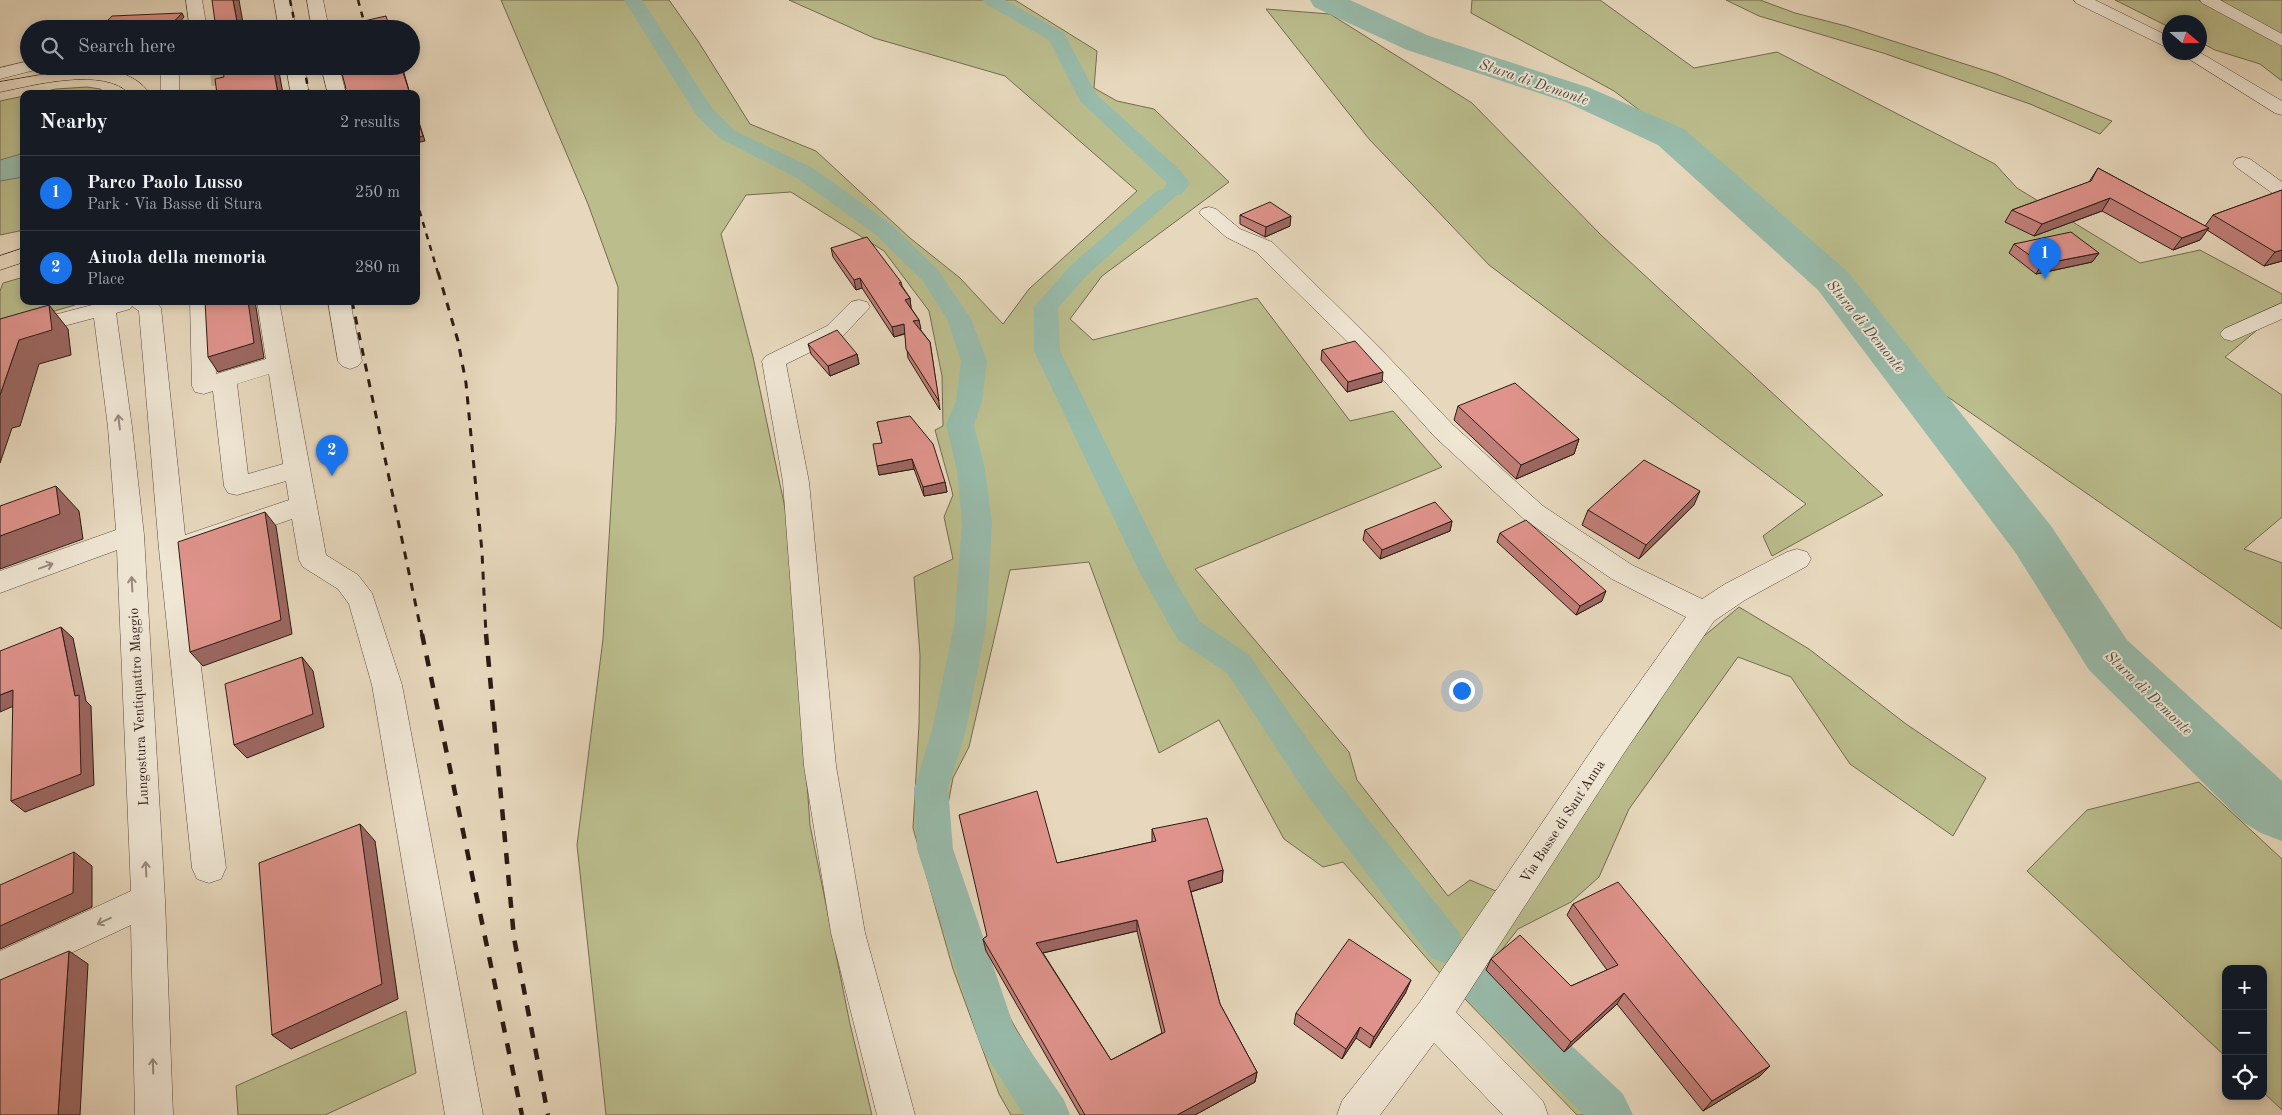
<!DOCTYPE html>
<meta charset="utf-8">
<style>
:root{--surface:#171b24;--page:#20242c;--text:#f1f3f6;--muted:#9ea1a6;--line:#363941;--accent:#1a73e8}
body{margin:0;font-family:"Old Standard TT",serif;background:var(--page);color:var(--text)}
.controls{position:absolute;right:15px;bottom:15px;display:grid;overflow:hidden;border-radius:10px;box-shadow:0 2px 8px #0003}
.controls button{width:45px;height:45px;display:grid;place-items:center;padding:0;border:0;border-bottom:1px solid var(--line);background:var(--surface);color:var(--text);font:25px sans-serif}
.compass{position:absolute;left:2162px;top:15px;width:45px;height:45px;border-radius:50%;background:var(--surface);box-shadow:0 2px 8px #0003;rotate:110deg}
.you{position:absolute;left:1461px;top:690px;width:18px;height:18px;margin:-12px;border:4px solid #fff;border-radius:50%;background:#1a73e8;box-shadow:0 0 0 8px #1a73e833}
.badge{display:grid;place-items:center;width:32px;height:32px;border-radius:50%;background:var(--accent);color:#fff;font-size:16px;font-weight:700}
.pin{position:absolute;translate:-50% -41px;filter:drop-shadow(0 1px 2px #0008)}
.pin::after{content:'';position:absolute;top:26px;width:18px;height:15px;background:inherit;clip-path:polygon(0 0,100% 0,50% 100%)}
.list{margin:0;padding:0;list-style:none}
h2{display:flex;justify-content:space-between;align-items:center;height:65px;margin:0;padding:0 20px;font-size:21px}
h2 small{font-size:16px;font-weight:400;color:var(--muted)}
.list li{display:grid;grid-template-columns:32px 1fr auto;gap:15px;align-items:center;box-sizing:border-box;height:75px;padding:0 20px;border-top:1px solid var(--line)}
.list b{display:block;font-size:19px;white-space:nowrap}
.list p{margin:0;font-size:16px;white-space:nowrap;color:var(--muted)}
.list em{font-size:16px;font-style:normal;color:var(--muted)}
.icon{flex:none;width:28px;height:28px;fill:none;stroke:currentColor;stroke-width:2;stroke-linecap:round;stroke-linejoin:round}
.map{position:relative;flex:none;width:2282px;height:1115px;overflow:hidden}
.search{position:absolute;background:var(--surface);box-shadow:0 2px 8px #0003;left:20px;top:20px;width:400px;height:55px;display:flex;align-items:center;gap:12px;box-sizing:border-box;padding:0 18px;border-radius:28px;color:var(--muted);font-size:19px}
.panel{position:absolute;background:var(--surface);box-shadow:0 2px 8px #0003;left:20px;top:90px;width:400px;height:215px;border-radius:10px}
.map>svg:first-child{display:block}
.green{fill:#bbbd8d;stroke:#736c50}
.water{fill:#98bbab;stroke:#6c7b6f}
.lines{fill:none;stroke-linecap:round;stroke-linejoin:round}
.canal{fill:#98bbab;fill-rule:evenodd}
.river{fill:#98bbab;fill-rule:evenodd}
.minor-tunnel{stroke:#c1b29b;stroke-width:19;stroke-dasharray:19 9;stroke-linecap:butt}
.minor-casing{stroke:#5a4a3e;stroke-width:1}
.major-casing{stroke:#2b1a14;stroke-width:1}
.minor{fill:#efe6d4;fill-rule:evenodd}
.major{fill:#e7d8bd;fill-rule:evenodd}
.rail-far2{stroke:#2b1a14;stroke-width:2.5;stroke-dasharray:6 6;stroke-linecap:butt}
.rail-far1{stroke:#2b1a14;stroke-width:3;stroke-dasharray:8 8;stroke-linecap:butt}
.rail{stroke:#2b1a14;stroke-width:4.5;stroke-dasharray:11 11;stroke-linecap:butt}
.wall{fill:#c07e78;stroke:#2b1a14;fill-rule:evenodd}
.shaded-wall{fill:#9c6762;stroke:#2b1a14}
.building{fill:#df938c;stroke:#2b1a14;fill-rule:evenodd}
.oneway{stroke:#978a7e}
.labels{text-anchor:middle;stroke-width:4;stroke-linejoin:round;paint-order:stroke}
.street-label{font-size:14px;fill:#2b1a14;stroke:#efe6d4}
.water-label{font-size:15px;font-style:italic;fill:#4c4a41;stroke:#efe6d4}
</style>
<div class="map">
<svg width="2282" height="1115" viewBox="0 0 2282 1115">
<rect width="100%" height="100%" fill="#e7d8bd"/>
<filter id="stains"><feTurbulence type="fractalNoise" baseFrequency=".004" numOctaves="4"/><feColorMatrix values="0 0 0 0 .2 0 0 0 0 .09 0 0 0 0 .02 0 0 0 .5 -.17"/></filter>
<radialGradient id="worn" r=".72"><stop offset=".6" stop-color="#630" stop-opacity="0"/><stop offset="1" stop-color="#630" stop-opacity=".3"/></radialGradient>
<g class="green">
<path d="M501 0H669L698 41 750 124 816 151 910 238 960 278 1003 324 1029 289 1137 191 1005 76 874 38 789 0H1015L1097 51 1094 88 1117 101 1154 109 1229 182 1102 276 1070 319 1093 340 1257 298 1350 421 1393 411 1442 467 1195 569 1349 752 1357 780 1448 896 1470 880 1522 902 1569 824 1651 715 1692 646 1739 607 1809 649 1906 724 1986 778 1953 836 1850 764 1791 677 1738 657 1629 809 1599 877 1571 902 1518 929 1486 970 1564 1052 1626 1109 1630 1115H1577L1436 969 1343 862 1323 867 1284 839 1219 720 1159 753 1089 562 1010 570 969 747 953 778 944 825 974 950 1015 1027 1068 1115H1011L999 1094 953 969 913 828 919 724 920 655 914 577 953 559 944 517 953 495 935 430 943 426 942 376 929 311 884 251 791 192 746 195 721 234 753 357 788 522 810 825 850 1024 872 1115H606L577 845 603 639 616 422 618 287 588 204Z"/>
<path d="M1472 0H1600L1694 68 1777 52 1995 164 2017 188 2140 263 2200 250 2282 294V309L2225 357 2282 395V517L2244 549 2282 563V629L1932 386 1783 218 1614 91 1471 13Z"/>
<path d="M1726 0H1760L1795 13 1846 26 1996 74 2112 121 2100 134 2030 104 1883 53 1759 16Z"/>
<path d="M2115 0H2282V81L2260 64 2215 50 2200 42V22H2170L2169 27Z"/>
<path d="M1266 9 1330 14 1472 103 1602 236 1883 495 1772 556 1763 536 1806 504 1489 265 1369 139Z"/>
<path d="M87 87 100 89 107 94H33L56 89Z"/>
<path d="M24 96V230L0 235V101Z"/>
<path d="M24 277V301H75V305L0 327V291L3 283Z"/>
<path d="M2199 782 2282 859V1110L2263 1092V969H2226V1057L2027 871 2087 810Z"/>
<path d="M406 1011 416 1073 325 1115H238L236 1086Z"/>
</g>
<path class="water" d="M24 153V177L0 181V160Z"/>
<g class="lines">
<g class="canal">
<path d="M624 0H642L712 108 735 131 813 168 892 225 939 271 971 319 987 361 982 401 974 425 985 470 992 524 986 626 966 730 948 789 953 849 1014 1027 1064 1100 1070 1115H1024L984 1052 978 1038 917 849 914 789 932 730 954 626 962 524 957 470 946 425 956 401 961 361 947 319 922 280 876 235 797 178 721 139 697 116Z"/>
<path d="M983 0H1005L1064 33 1096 94 1181 171 1190 183 1182 194 1177 195 1087 275 1058 308 1060 351 1168 569 1200 622 1249 655 1331 773 1459 932 1464 945 1459 958 1445 963 1431 958 1307 795 1227 673 1178 640 1140 573 1034 351V307L1071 265 1158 190 1163 189 1167 183 1080 101 1049 40 986 4Z"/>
<path d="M1476 963 1490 969 1623 1094 1633 1115H1584L1462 995 1456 982 1462 969Z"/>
</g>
<path class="river" d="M1310 0H1350L1429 36 1590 88 1684 129 1848 272 2051 526 2127 640 2282 781V841L2261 833 2243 822 2089 670 2015 552 1818 290 1658 145 1566 102 1407 50 1314 7Z"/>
<path class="minor-tunnel" d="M219 66 222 94"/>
<defs>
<g id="minor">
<path d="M186 0H202L207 29H190Z"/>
<path d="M274 0H290L296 29H279Z"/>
<path d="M307 0H323L329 29H312Z"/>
<path d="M2074 0H2095L2170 37V49L2076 3Z"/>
<path d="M2200 0H2220L2282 34V46L2202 3Z"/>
<path d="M2178 52H2199L2282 101V115L2275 113Z"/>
<path d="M29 61V66H38L35 70 0 79V68Z"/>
<path d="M156 66H174L179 76V94H161V76Z"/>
<path d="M286 66H304L309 94H291Z"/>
<path d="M321 66H339L346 94H328Z"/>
<path d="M2243 157 2250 159 2282 182V197L2275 195 2236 167 2233 163 2236 159Z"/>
<path d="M1209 207 1216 209 1240 229 1272 242 1375 343 1453 425 1543 506 1632 565 1702 599 1725 584 1787 552 1797 549 1807 552 1811 559 1807 566 1745 600 1714 621 1622 756 1456 1012 1543 1101 1548 1115H1503L1434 1043 1380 1115H1337L1342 1101 1420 1002 1600 738 1686 617 1612 579 1525 520 1435 437 1359 353 1256 252 1226 237 1199 213 1202 209Z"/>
<path d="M859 300 867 302 870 307 843 336 786 364 809 482 836 766 865 933 915 1115H877L831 933 804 766 783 482 762 361 766 356 827 326 851 302Z"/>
<path d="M92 301H155L161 308 185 535 289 500 286 481 237 495 228 493 224 486 213 391 204 394 195 392 192 386 190 301H212L216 374 266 359 257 301H279L326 555 358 575 372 593 402 685 483 1115H445L372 685 349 604 338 589 303 567 299 560 292 519 187 555 226 868 221 879 209 883 197 879 192 868 159 549 139 311 132 306 130 309 116 313 132 427 144 535 165 900 173 1115H135L131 925 0 986V951L131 891 117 550 0 593V571L116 530 108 427 94 318 0 343V329L92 305ZM269 374 283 464 248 474 237 384Z"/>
<path d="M328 301H350L362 361 358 366 350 369 342 366 338 361Z"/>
<path d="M2282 303V319L2232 341 2224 339 2220 334 2224 329Z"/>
</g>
<g id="major">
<path d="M75 69C102 69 133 69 150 94H130C104 66 34 85 0 92V82Z"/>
<path d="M24 248V262L0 270V256Z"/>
</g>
</defs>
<use href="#minor" class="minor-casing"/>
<use href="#major" class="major-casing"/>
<use href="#minor" class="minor"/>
<use href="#major" class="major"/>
<g class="rail-far2">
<path d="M290 0 296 29"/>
<path d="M358 0 366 29"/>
<path d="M304 66 309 94"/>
<path d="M416 199 438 273"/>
</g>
<g class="rail-far1">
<path d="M438 272 458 341 466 383 482 552 486 635"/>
<path d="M352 301 422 635"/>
</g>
<g class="rail">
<path d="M422 634 522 1115"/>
<path d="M486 634 514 938 548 1115"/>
</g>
</g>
<g class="wall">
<path d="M2098 168 2205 226 2213 215 2282 190V261L2264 266 2207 230 2200 240 2173 250 2102 211 2034 236 2005 222 2012 210 2089 182Z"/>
<path d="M1240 215 1290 226 1265 237 1240 224Z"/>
<path d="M2014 244 2099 253 2092 262 2036 274 2009 253Z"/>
<path d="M831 248 901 282 902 286 910 298 911 308 919 320 920 329 930 342 940 410 908 358 905 334 894 337 862 288 856 290 833 257Z"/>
<path d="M808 344 857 354 859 364 830 376 811 354Z"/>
<path d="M1322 350 1382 382 1347 392 1321 360Z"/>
<path d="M1458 406 1579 439 1574 454 1516 479 1454 420Z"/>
<path d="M877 422 945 482 947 492 924 496 914 469 879 475 882 443Z"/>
<path d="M1694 505 1639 559 1582 525 1588 510Z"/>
<path d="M1452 521 1450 531 1380 559 1363 540 1365 530Z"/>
<path d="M1500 533 1602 601 1576 615 1497 542Z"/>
<path d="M1152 829 1223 870 1222 882 1191 892 1220 1004 1257 1072 1255 1082 1195 1115H1080L986 951 983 939 987 936 1057 863 1152 842ZM1137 931 1162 1033 1111 1060 1043 953Z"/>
<path d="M1573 904 1760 1076 1703 1111 1617 1004 1564 1052 1486 970 1491 959 1571 986 1607 970 1567 915Z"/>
<path d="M1406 992 1370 1048 1356 1038 1342 1059 1294 1024 1296 1013Z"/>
</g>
<g class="shaded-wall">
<path d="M233 0H239L244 29 238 27Z"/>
<path d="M182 13 184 17 174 29H167Z"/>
<path d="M273 66H278L283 94H278Z"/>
<path d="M401 66H402L410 94Z"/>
<path d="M416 113 425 141 416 143Z"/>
<path d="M2110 198 2102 211 2034 236 2042 224Z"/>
<path d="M1291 216 1290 226 1265 237 1266 227Z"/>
<path d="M2209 228 2200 240 2173 250 2182 238Z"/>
<path d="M2282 250V261L2264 266 2275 252Z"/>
<path d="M2099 253 2092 262 2036 274 2042 264Z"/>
<path d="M860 278 862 288 856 290 854 280Z"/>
<path d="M910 298 911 308 906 309 905 300Z"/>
<path d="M248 301H255L264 358 218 372 208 357Z"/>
<path d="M49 305 68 329 71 355 39 364 20 426 12 428 0 463V395L19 340Z"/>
<path d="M919 320 921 329 915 331 913 321Z"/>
<path d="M904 324 906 333 894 337 892 327Z"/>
<path d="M857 354 859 364 830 376 828 366Z"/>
<path d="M1383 372 1382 382 1347 392 1348 382Z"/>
<path d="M1579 439 1574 454 1516 479 1521 465Z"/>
<path d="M912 459 914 469 879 475 877 466Z"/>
<path d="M945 482 947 492 924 496 923 487Z"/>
<path d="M56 486 79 511 83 539 0 569V536Z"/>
<path d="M1700 491 1694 505 1639 559 1646 545Z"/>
<path d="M265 512 276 526 292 634 203 666 190 652Z"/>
<path d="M1452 521 1450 531 1380 559 1382 550Z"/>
<path d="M1606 591 1602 601 1576 615 1580 606Z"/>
<path d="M61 627 73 638 86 701 91 706 94 785 25 812 11 801 75 696Z"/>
<path d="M302 657 313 671 324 727 247 758 234 745Z"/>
<path d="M13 690 25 701 0 712V695Z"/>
<path d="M360 824 375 841 398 999 291 1049 272 1035Z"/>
<path d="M74 852 92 866V907L0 949V926Z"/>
<path d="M1223 870 1222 882 1187 893 1188 881Z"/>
<path d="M1137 920V931L1038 954 1036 943Z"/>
<path d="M69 951 88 964 80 1115H58Z"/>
<path d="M1411 980 1406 992 1370 1048 1374 1037Z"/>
<path d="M1624 993 1617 1004 1564 1052 1571 1042Z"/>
<path d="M1360 1027 1356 1038 1342 1059 1346 1049Z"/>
<path d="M1770 1066 1760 1076 1703 1111 1712 1101Z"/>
<path d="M1257 1072 1255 1082 1195 1115H1177Z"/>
</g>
<g class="building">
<path d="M212 0H233L238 27 264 21 266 29H216Z"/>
<path d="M182 13 167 29H99L112 16Z"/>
<path d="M386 16 390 29H346L365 25 364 21Z"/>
<path d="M222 66H273L278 94H217L215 79 224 77Z"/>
<path d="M340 66H401L410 94H334V91H344L346 89Z"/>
<path d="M416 115 423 136 416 138Z"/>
<path d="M2098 168 2209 228 2182 238 2110 198 2042 224 2012 210 2091 181Z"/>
<path d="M2282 190V250L2275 252 2213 215Z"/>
<path d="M1270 202 1291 216 1266 227 1240 215Z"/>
<path d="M2071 232 2099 253 2042 264 2014 244Z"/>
<path d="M867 237 901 282 899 283 910 298 905 300 919 320 913 321 930 342 939 401 906 349 904 324 892 327 860 278 854 280 831 248Z"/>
<path d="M205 301H248L254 343 208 357Z"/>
<path d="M49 305 52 330 19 340 0 395V319Z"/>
<path d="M837 330 857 354 828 366 808 344Z"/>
<path d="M1355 341 1383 372 1348 382 1322 350Z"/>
<path d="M1515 383 1579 439 1521 465 1458 406Z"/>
<path d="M910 416 933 444 945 482 923 487 912 459 877 466 873 444 882 443 877 422Z"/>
<path d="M1644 460 1700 491 1646 545 1588 510Z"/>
<path d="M56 486 60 514 0 536V506Z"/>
<path d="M1435 502 1452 521 1382 550 1365 530Z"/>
<path d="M265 512 281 620 190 652 178 542Z"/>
<path d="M1526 520 1606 591 1580 606 1500 533Z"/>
<path d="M61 627 75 696 79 695 81 774 11 801 13 690 0 695V651Z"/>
<path d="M302 657 313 714 234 745 225 684Z"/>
<path d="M1037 791 1057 863 1156 841 1152 829 1207 818 1223 870 1188 881 1220 1004 1257 1072 1177 1115H1085L983 939 987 936 959 815ZM1137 920 1165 1032 1111 1060 1036 943Z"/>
<path d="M360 824 382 984 272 1035 259 863Z"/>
<path d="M74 852 73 893 0 926V885Z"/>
<path d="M1618 882 1770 1066 1712 1101 1624 993 1571 1042 1491 959 1520 935 1571 986 1618 965 1573 904Z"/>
<path d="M1349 939 1411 980 1374 1037 1360 1027 1346 1049 1296 1013Z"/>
<path d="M69 951 58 1115H0V980Z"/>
</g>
<defs><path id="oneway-shaft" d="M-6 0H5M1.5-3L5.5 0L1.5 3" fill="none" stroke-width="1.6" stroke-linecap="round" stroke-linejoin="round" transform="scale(1.25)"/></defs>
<g class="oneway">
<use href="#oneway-shaft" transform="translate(119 422) rotate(-97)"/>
<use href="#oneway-shaft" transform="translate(46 566) rotate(-20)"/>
<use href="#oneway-shaft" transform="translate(132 584) rotate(-93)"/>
<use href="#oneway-shaft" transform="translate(146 869) rotate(-93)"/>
<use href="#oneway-shaft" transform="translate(104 921) rotate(155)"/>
<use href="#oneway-shaft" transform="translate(153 1066) rotate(-92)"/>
</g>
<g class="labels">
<g class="street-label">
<text transform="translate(138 707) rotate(-93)" y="5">Lungostura Ventiquattro Maggio</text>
<text transform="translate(1562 821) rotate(-57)" y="5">Via Basse di Sant'Anna</text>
</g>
<g class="water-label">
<text transform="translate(1534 82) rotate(19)" y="5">Stura di Demonte</text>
<text transform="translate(1866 326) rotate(51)" y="5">Stura di Demonte</text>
<text transform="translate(2149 693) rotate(44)" y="5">Stura di Demonte</text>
</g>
</g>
<rect width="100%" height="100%" filter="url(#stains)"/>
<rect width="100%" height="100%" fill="url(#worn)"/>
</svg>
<div class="controls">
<button>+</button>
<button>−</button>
<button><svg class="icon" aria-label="locate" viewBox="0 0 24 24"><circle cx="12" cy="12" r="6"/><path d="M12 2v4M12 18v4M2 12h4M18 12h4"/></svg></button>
</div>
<svg class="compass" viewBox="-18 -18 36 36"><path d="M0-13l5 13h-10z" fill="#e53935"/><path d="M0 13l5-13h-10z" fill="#9ea1a6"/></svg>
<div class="you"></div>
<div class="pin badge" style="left:2045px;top:279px">1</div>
<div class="pin badge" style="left:332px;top:476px">2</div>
<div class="search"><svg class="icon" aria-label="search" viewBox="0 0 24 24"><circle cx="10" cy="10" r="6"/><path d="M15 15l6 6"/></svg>Search here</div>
<section class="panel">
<h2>Nearby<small>2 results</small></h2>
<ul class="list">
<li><span class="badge">1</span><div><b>Parco Paolo Lusso</b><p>Park · Via Basse di Stura</p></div><em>250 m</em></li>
<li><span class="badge">2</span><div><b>Aiuola della memoria</b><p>Place</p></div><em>280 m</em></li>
</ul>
</section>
</div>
